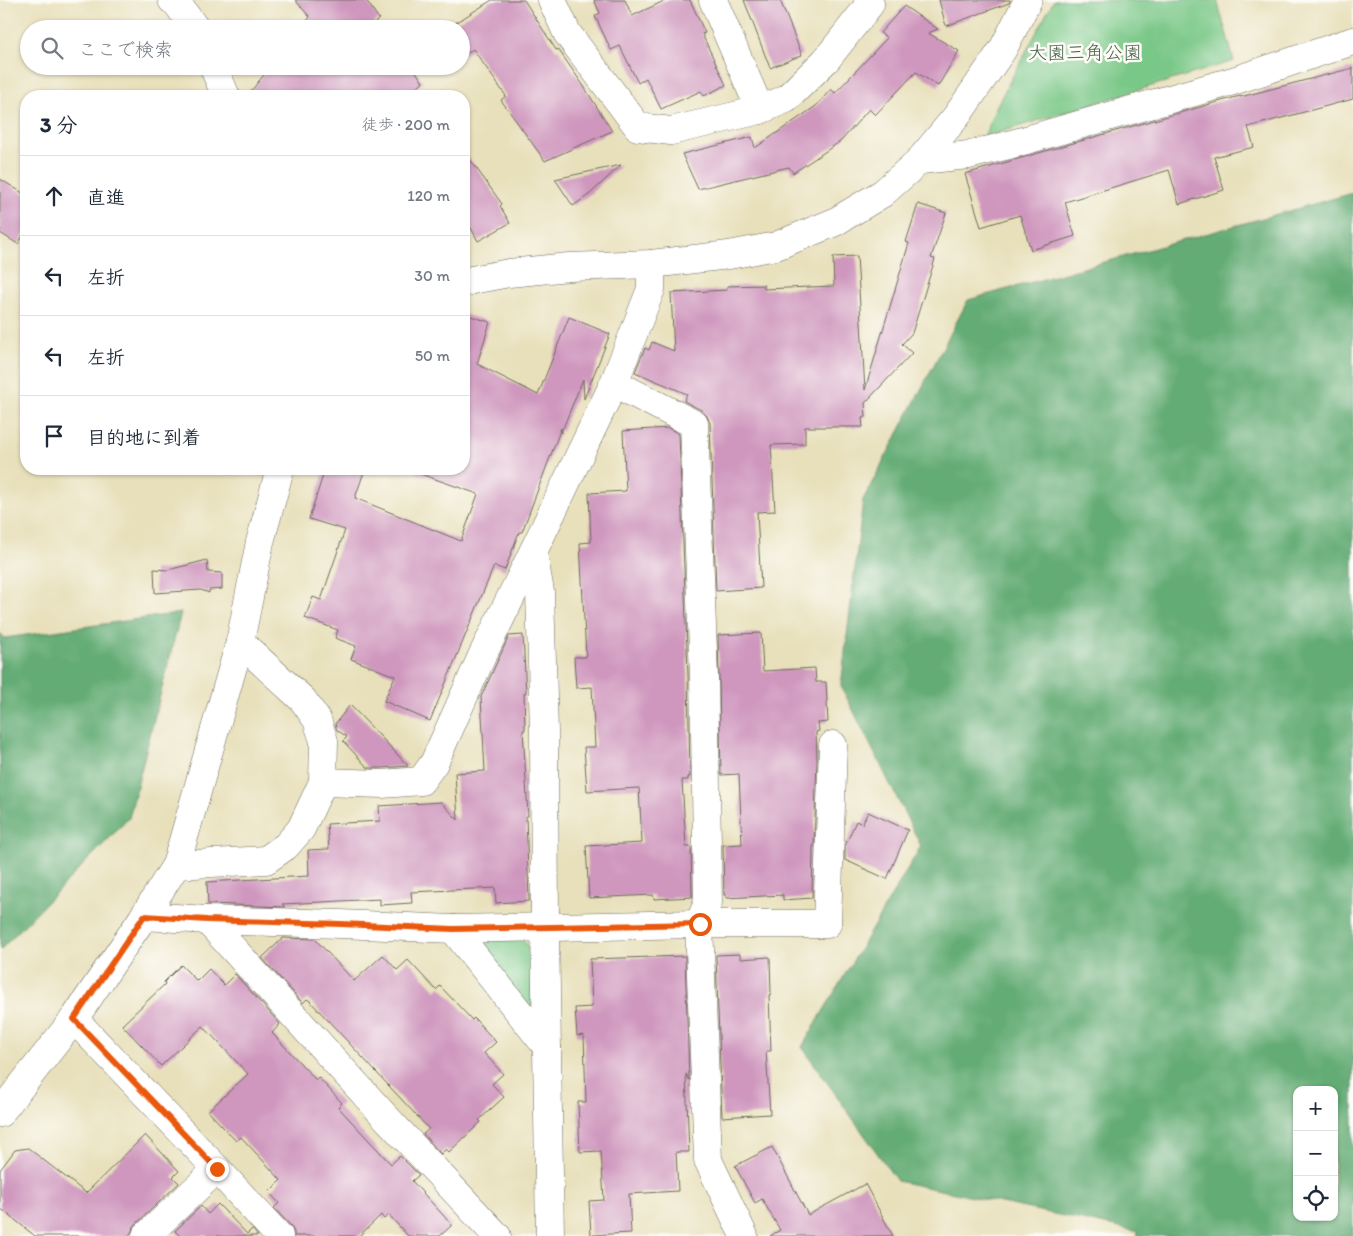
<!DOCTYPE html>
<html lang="ja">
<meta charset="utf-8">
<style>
:root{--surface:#fff;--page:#f6f6f7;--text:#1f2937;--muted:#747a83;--line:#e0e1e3}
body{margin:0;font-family:Itim,"Klee One",sans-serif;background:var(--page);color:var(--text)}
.controls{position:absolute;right:15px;bottom:15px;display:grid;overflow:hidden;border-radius:10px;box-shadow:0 1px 4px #0004}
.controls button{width:45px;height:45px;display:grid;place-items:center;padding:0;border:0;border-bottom:1px solid var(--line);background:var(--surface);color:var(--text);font:25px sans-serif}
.stop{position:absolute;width:15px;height:15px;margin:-11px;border:4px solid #ea580c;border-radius:50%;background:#fff}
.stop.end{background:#ea580c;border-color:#fff;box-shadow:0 1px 5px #0008}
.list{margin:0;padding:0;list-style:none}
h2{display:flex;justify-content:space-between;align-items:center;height:65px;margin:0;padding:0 20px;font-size:21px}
h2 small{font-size:16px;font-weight:400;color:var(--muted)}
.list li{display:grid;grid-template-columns:32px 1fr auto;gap:15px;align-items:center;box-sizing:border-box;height:80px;padding:0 20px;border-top:1px solid var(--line)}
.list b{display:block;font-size:19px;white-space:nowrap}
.list em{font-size:16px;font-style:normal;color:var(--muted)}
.icon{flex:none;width:28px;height:28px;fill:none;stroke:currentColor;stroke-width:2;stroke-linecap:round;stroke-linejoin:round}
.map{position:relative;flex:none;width:1353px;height:1236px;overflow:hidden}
.search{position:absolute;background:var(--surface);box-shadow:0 1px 4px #0004;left:20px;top:20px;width:450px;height:55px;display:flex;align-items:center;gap:12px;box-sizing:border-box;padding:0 18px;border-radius:28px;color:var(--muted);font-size:19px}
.panel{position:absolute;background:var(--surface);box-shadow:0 1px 4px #0004;left:20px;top:90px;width:450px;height:385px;border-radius:20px}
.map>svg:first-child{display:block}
.green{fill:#7ac888;stroke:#527a5a}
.forest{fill:#63ac74;stroke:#476c50;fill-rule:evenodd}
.building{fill:#cf97be}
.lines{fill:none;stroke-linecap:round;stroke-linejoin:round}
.minor-casing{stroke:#6d6a5d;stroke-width:29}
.tertiary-casing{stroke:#6d6a5d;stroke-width:29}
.minor{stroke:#fff;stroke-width:28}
.tertiary{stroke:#fff;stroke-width:28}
.route{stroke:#ea580c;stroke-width:6}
.labels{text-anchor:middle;stroke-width:5;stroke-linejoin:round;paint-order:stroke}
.park-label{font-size:19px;fill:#47624c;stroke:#fdfcf7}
</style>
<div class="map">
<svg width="1353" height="1236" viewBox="0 0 1353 1236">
<rect width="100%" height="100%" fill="#fdfcf7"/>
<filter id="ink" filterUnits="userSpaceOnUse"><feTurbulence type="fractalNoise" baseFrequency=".02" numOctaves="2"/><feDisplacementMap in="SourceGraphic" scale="10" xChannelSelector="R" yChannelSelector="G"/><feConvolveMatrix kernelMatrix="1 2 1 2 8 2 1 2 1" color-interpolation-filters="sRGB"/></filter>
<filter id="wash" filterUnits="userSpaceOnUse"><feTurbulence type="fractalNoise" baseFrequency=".0096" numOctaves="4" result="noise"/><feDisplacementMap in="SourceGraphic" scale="20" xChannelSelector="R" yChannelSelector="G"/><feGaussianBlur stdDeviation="1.12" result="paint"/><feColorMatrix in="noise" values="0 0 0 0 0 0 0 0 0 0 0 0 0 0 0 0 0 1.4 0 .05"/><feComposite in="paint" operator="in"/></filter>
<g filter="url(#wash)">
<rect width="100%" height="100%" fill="#e8e0bb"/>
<g class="green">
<path d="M1054 0H1217L1234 61 984 137 995 109Z"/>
<path d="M469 939H522L531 949 533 1010Z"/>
</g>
<g class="forest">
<path d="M1353 193V1236H1137L1139 1232 897 1181 802 1047 921 846 841 686 863 500 968 300ZM1297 1090H1334V1217H1297Z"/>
<path d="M181 613 129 818 0 950V633L5 638Z"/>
</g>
<g id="blocks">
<g class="building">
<path d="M295 0H366L379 19 367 29H301L310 17Z"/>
<path d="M492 0H524L556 50 558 49 583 85 612 131 545 161 501 100 506 96 473 49 464 55V39L461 35V29H457L454 24Z"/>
<path d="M594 0H625L632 16 666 0H690L705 33 702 34 726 85 704 96 701 91 661 109 646 78 638 83 620 46 611 50 595 16 600 13Z"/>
<path d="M744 0H780L802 55 770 68Z"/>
<path d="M939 0H1010V1L1009 3 946 26Z"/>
<path d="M904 6 938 29 928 33 959 51 938 86 916 72 875 115 869 109 841 141 793 173 789 167 698 189 682 154 752 137 755 148 816 106 831 89 835 93 887 38 880 33Z"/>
<path d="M271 66H412L423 82 404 96H247Z"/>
<path d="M1353 68V99L1248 127 1254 147 1214 157 1224 190 1179 204 1169 170 1065 202 1075 236 1031 250 1020 215 981 227 965 174 1214 103 1240 96V97Z"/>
<path d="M464 151 502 204 500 206 510 223 478 241 464 215Z"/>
<path d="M621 165 590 194 573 206 555 179Z"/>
<path d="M0 179 26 195V231L18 244 0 233Z"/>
<path d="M918 204 946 213 931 258 935 259 912 333 902 344 912 353 865 403 866 417 862 418 863 427H805V444L771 445 775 511 757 512 761 588 716 591 710 423 707 416 701 410 684 401 687 394 635 372 645 348 649 350 652 342 674 351 671 293 727 290V286L764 285V289L834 286 833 257 857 256 865 390 909 243 906 242Z"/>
<path d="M464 314 490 322 477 364 538 395 569 317 610 334 584 399 583 379 561 433V428L522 532H519L505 570 494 566 430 721 384 701 395 676 351 659 356 646 335 638 338 630 305 618 313 597 321 600 345 530 309 519 325 469H365L355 498 461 541 478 494 415 472 416 469H464Z"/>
<path d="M668 428 679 434 688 676 690 777H688V780H682L686 847H691L692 897 654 899 653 895 589 898 586 846 642 843 639 788 587 791 584 747H595L592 687 576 688 574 657H586L580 543 591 542 589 493 626 491 623 431Z"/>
<path d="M207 560 208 572 222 573V589L209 590V593L201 590 155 593 154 569 168 570Z"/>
<path d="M761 633 763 671 815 668 816 682H826L828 722 818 723 819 731 816 732 817 758 814 847 813 846 812 898 783 900V895L726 898V895H724L723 845 742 844 739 774 721 775 718 635Z"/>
<path d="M523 635 526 693H524L525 730H523L528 816H526L529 901 496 903 495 888 411 892 412 903 380 905V899L282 904 285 907 208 904 207 882 309 876 308 850 329 849 327 824 380 821 379 806 441 802 458 820 455 773 485 771 481 697 509 636Z"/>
<path d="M350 705 381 737 408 766 382 768H368L343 741 347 737 337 730 335 724Z"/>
<path d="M868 812 908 830 887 879 845 860V846L856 821 862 824Z"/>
<path d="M283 938 315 939 354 981 383 955 397 970 408 960 436 990 440 986 472 1020 474 1018 496 1042 484 1053 503 1074 492 1084 504 1097 479 1120 481 1122 449 1152 446 1149 441 1154 423 1134 429 1129 310 1001 307 999 303 1003 262 958Z"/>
<path d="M740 954V959L770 957 771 995H769L771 1051H766L770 1114 722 1117 716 955Z"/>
<path d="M685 956 689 1080 686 1074 689 1152H676L678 1191 629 1194 631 1233 591 1235 589 1201 604 1200 601 1151 580 1152 578 1102H586L584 1035 577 1036 575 1008 592 1007 590 959Z"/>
<path d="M181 965 197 981 209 969 224 985 235 974 280 1024 272 1033 316 1080 318 1077 342 1103 338 1107 391 1164 400 1156 419 1175 412 1181 452 1225 440 1236H408L389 1215 384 1219 381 1215 359 1236H294V1232L291 1226 274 1208 279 1203 269 1192 281 1180 241 1137 236 1141 208 1111 248 1074 203 1026 161 1066 122 1025 165 984 164 982Z"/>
<path d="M145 1135 179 1171 173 1177 179 1183 135 1225 129 1236H35L0 1208V1170L15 1150 28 1148 86 1193Z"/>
<path d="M772 1147 808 1215 865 1184 893 1236H770L780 1230 762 1199 755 1203 735 1166Z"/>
<path d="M218 1204 247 1234 252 1229 258 1236H180L175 1231 201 1206 208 1214Z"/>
</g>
</g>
</g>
<g filter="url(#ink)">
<use href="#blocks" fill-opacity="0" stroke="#6d6a5d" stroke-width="1"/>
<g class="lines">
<defs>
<g id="minor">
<path d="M172 0 175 1 196 29"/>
<path d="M552 0 567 33 638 127 671 131 760 110"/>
<path d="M713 0 760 110 786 99 826 60 870 4 868 0"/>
<path d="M213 66 226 96"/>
<path d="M920 160 969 155 1005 146 1233 81 1353 41"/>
<path d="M614 383 694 424 704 676 708 902 699 924 708 1160 744 1236"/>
<path d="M323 782 382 784 421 781 434 763 482 656 533 552"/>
<path d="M176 865 266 860 286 846 301 829 323 782 324 741 317 720 303 700 240 642"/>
<path d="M144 916 207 920 341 924 453 929 699 924H827L833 745"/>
<path d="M207 920 381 1112 497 1236"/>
<path d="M453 929 547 1047"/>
<path d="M74 1019 217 1169 279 1236"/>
<path d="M146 1236 217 1169"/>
<path d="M550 1236 545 928 544 732 540 592 533 552 614 383 651 289V264"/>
</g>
<g id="tertiary">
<path d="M464 283 472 280 509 273 569 267 651 264 729 255 776 246 835 222 883 193 920 160 956 117 1003 49 1028 0"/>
<path d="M0 1113 74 1019 144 916 176 865 240 642 260 542 280 469"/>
</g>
</defs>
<use href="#minor" class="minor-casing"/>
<use href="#tertiary" class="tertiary-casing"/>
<use href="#minor" class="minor"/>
<use href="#tertiary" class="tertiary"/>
</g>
</g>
<g class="lines" filter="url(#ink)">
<path class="route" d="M217 1169 74 1019 144 916 207 920 341 924 453 929 700 924"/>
</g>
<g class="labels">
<g class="park-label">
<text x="1085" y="59">大園三角公園</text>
</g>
</g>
</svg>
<div class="controls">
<button>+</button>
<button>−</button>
<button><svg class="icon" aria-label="locate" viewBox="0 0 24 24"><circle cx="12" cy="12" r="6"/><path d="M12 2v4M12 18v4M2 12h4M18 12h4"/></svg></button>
</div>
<div class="stop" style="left:700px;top:924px"></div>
<div class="stop end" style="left:217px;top:1169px"></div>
<div class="search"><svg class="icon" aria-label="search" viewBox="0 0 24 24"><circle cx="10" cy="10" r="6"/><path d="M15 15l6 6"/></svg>ここで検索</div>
<section class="panel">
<h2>3 分<small>徒歩 · 200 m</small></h2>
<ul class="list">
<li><svg class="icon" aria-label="ahead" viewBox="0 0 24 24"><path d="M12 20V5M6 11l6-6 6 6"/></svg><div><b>直進</b></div><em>120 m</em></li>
<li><svg class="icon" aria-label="left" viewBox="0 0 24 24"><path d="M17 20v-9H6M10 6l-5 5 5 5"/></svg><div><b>左折</b></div><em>30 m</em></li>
<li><svg class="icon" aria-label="left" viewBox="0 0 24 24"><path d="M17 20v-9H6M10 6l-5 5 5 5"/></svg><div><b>左折</b></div><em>50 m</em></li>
<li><svg class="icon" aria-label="arrive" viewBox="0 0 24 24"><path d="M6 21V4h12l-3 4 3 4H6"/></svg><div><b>目的地に到着</b></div></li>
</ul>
</section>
</div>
